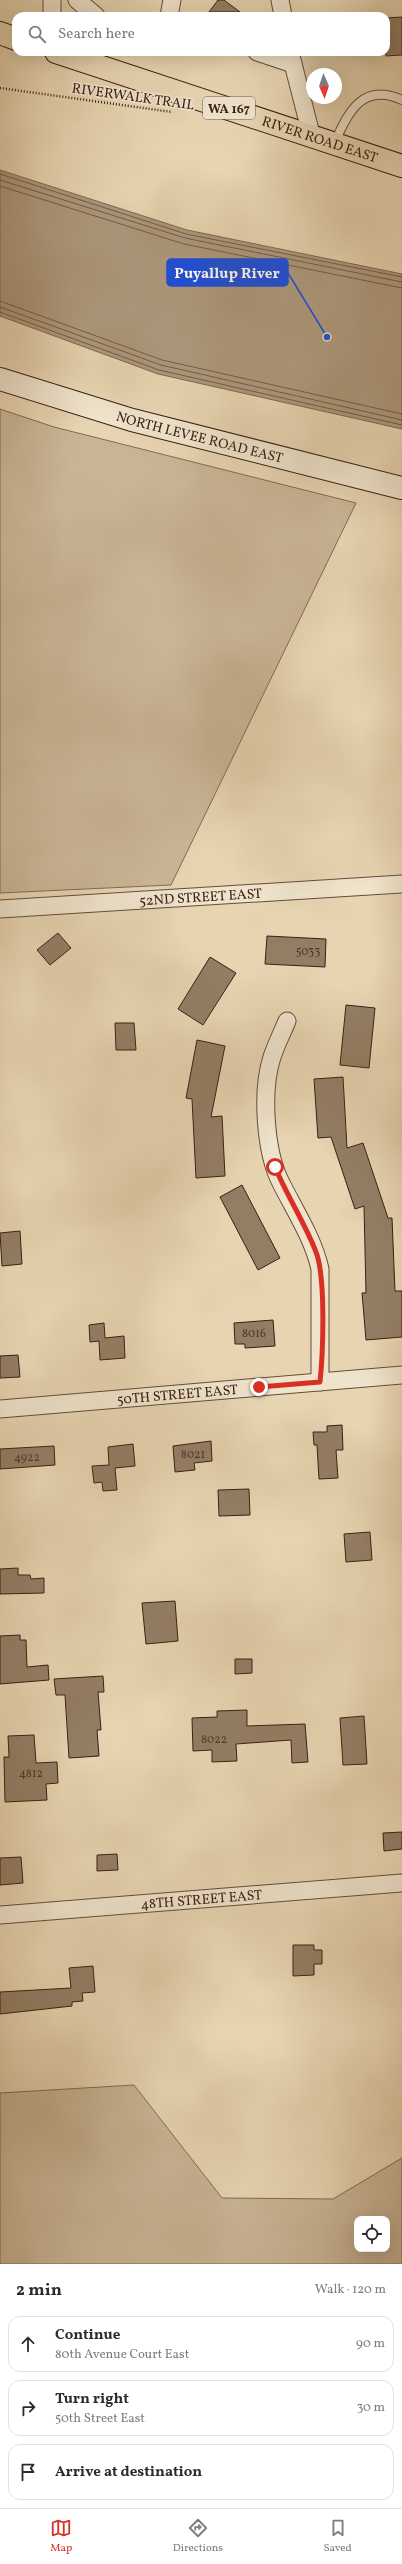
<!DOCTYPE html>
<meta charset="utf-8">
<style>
:root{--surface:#fff;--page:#f7f7f7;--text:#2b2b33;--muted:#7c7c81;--line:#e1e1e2;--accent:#d93025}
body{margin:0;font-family:Vollkorn,serif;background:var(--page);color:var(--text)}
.controls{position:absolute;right:12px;bottom:12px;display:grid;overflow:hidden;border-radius:8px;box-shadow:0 4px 16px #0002}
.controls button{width:36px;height:36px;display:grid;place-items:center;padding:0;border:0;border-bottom:1px solid var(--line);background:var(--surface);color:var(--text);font:20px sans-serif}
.compass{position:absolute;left:306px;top:68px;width:36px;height:36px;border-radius:50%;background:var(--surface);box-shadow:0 4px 16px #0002;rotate:177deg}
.stop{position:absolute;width:12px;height:12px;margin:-9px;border:3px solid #d93025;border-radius:50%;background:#fff}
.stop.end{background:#d93025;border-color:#fff;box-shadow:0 1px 4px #0008}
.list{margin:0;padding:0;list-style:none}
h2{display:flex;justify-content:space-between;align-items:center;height:52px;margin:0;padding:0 16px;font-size:17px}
h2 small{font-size:13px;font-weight:400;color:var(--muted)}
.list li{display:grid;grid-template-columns:26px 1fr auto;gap:12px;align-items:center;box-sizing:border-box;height:56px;margin:0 8px 8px;padding:0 8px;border:1px solid var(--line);border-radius:12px}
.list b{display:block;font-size:15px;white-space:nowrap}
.list p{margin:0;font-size:13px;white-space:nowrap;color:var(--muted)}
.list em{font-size:13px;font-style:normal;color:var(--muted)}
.icon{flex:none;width:22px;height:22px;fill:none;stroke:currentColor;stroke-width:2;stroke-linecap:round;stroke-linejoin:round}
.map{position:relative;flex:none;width:402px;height:2264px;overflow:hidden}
.search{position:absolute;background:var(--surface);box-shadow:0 4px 16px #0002;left:12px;right:12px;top:12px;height:44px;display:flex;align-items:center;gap:10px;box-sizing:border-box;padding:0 14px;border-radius:12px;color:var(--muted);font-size:15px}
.sheet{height:244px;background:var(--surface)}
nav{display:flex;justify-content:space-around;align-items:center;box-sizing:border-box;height:56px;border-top:1px solid var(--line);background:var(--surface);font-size:11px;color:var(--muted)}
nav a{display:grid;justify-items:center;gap:2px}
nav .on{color:var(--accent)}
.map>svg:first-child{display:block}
.green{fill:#c9b596;stroke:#816a54;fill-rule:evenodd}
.water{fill:#ac977b;stroke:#7e6751}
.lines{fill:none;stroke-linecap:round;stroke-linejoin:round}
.shore{stroke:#725c47;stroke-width:1}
.building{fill:#937e65;stroke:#392013}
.lane-casing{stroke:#644d3a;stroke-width:10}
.street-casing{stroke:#644d3a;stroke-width:19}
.secondary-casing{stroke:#392013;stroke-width:24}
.primary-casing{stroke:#392013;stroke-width:24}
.path{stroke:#392013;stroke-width:2.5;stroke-dasharray:1 2;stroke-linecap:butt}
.lane{stroke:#efe3cc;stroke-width:8}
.street{stroke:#efe3cc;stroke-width:17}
.secondary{stroke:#efe3cc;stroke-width:22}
.primary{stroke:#e7d4b1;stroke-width:22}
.route{stroke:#d93025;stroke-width:5}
.labels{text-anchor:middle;stroke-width:3.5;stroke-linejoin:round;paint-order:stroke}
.number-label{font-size:12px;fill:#503828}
.shield{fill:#efe3cc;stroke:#705a4a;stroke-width:1}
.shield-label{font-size:13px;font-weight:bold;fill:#392013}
.street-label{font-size:14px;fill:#392013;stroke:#efe3cc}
.leader{fill:none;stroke:#1d4ed8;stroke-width:1.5}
.callout-dot{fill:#1d4ed8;stroke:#efe3cc;stroke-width:1.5}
.callout{fill:#1d4ed8;stroke:#1d4ed8;stroke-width:1.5}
.callout-label{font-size:15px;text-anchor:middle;font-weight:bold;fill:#fff}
</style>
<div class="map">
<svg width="402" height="2264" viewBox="0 0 402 2264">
<rect width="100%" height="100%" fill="#e7d4b1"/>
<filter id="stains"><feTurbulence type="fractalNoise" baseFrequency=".005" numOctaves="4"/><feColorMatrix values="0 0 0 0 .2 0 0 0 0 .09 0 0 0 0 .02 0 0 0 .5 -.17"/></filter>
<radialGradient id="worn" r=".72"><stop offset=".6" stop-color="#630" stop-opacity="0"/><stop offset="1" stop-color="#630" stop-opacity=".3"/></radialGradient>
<g class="green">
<path d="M0 409 54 427 356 503 171 885 0 893Z"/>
<path d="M134 2085 222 2198 333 2199 402 2158V2264H0V2093ZM357 2219H387V2249H357Z"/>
</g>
<path class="water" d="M0 170 187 230 402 274V429L158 374 0 316Z"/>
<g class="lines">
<g class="shore">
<path d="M0 174 186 234 402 277"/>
<path d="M0 180 185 238 402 282"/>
<path d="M0 186 184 244 402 288"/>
<path d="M0 301 162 360 402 414"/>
<path d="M0 307 161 365 402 420"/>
<path d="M0 312 159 370 402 425"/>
</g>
</g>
<g class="building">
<path d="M218 0H224L240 12H209Z"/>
<path d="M402 17V55L386 56V18Z"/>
<path d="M58 933 71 948 50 965 37 950Z"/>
<path d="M267 936 326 939 325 967 265 964Z"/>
<path d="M210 957 236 973 203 1025 178 1009Z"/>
<path d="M346 1005 375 1008 369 1068 340 1065Z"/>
<path d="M115 1023H134L136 1050H116Z"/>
<path d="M197 1040 225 1046 211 1117 222 1116 225 1176 196 1178 192 1099 186 1098Z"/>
<path d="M343 1077 347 1148 363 1143 388 1218H392L395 1291H402V1337L366 1340 362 1293H366L364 1206 355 1209 331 1137 318 1138 314 1079Z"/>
<path d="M242 1185 280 1258 258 1270 220 1197Z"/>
<path d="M20 1231 22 1264 2 1266 0 1233Z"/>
<path d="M273 1320 275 1346 245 1348V1344H235L234 1323Z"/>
<path d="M104 1323 105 1338 124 1336 125 1358 100 1360 99 1341 90 1342 89 1325Z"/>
<path d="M18 1355 20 1377 0 1378V1356Z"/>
<path d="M342 1425 343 1450H336L338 1478 319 1479 317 1445H314L313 1432H327V1426Z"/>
<path d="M211 1441 212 1461 194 1463 195 1470 175 1472 173 1446Z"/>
<path d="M133 1444 135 1466 115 1468 117 1490 103 1491 102 1482 94 1483 92 1466 109 1465 108 1447Z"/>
<path d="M54 1446 55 1465 0 1469V1449Z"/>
<path d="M249 1489 250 1515 219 1516 218 1490Z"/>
<path d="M370 1532 372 1560 346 1562 344 1534Z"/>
<path d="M18 1568V1575H30L31 1579 44 1578V1593L0 1594V1569Z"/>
<path d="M175 1601 178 1641 146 1644 142 1603Z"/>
<path d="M20 1635V1640H26L27 1667 48 1665 49 1680 0 1684V1636Z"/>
<path d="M235 1659H252V1673L235 1674Z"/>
<path d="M103 1676 104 1692H98L101 1730H97L99 1756 69 1758 65 1695H56L54 1679Z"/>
<path d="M247 1710V1726L305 1724 308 1762 292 1763 291 1740 236 1744 237 1761 212 1762V1750L193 1751 192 1718 217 1717V1711Z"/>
<path d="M364 1716 367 1764 343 1765 340 1718Z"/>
<path d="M34 1735 36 1763 57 1762 58 1783 46 1784 47 1800 5 1802 4 1757H9L8 1736Z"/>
<path d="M402 1832V1849L384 1851 383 1833Z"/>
<path d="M117 1854 118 1870 97 1871V1855Z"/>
<path d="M21 1857 23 1883 0 1885V1858Z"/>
<path d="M293 1945H314V1950H322V1964H314V1975L293 1976Z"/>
<path d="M93 1966 95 1992 82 1993 83 2001 72 2002V2006L0 2014V1992L71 1988 69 1968Z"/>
</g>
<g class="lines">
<defs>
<path id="lane" d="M335 142C348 112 363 82 402 100"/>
<g id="street">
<path d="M77 0 96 16"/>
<path d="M280 0 283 16"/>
<path d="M52 16V0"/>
<path d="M169 16 172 0"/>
<path d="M257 52 293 64"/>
<path d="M290 52 311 134"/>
<path id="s1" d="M0 909 402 884"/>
<path d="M287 1021C282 1033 276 1045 272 1057 261 1091 265 1152 281 1183 295 1211 313 1238 320 1269V1382"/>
<path id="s2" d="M0 1409 402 1375"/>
<path id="s3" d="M0 1915 402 1883"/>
</g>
<g id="secondary">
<path id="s4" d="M0 379 132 420 402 488"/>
</g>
<g id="primary">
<path d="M0 33 16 39"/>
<path id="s5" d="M56 52 402 166"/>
</g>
</defs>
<use href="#lane" class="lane-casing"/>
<use href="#street" class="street-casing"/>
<use href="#secondary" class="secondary-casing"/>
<use href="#primary" class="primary-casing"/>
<path class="path" d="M0 88 172 112"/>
<use href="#lane" class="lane"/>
<use href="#street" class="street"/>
<use href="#secondary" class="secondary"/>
<use href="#primary" class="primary"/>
</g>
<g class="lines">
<path class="route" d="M259 1387 320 1382C323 1353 326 1278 316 1252 305 1223 287 1196 275 1167"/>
</g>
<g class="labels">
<g class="number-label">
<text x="308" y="955">5033</text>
<text x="254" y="1337">8016</text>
<text x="193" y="1458">8021</text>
<text x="27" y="1461">4922</text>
<text x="214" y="1743">8022</text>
<text x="31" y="1777">4812</text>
</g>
<rect class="shield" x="203" y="97" width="52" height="22" rx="3"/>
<g class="shield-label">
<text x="229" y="113">WA 167</text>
</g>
<g class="street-label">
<text transform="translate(133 96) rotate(8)" y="5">RIVERWALK TRAIL</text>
<text dy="5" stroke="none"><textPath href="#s5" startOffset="278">RIVER ROAD EAST</textPath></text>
<text dy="5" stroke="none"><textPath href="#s4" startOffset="208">NORTH LEVEE ROAD EAST</textPath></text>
<text dy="5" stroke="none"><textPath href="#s1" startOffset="201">52ND STREET EAST</textPath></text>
<text dy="5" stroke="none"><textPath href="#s2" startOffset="178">50TH STREET EAST</textPath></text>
<text dy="5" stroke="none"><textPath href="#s3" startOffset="202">48TH STREET EAST</textPath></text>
</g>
</g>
<path class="leader" d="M327 337L288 273"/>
<circle class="callout-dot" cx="327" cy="337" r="4"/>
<rect class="callout" x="167" y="259" width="121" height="27" rx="4"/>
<g class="callout-label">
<text x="227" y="278">Puyallup River</text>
</g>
<rect width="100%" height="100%" filter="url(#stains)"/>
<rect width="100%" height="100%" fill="url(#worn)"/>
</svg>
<div class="controls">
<button><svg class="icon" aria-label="locate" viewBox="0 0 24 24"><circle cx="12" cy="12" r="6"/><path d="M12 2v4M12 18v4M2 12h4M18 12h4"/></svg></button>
</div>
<svg class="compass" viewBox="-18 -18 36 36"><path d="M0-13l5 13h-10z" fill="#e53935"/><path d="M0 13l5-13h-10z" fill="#7c7c81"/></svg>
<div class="stop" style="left:275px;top:1167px"></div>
<div class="stop end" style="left:259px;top:1387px"></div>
<div class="search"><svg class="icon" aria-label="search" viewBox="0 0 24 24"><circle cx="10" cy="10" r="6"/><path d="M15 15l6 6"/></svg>Search here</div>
</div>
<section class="sheet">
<h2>2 min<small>Walk · 120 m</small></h2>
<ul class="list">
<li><svg class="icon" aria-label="ahead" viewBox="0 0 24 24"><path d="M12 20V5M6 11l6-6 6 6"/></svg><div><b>Continue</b><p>80th Avenue Court East</p></div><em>90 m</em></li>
<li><svg class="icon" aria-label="right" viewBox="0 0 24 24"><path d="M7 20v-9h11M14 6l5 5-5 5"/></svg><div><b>Turn right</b><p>50th Street East</p></div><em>30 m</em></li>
<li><svg class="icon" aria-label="arrive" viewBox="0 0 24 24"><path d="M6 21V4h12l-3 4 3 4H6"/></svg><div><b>Arrive at destination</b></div></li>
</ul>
</section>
<nav>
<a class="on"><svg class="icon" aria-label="map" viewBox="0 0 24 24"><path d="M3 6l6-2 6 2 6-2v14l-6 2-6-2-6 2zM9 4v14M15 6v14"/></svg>Map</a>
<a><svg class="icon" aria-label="directions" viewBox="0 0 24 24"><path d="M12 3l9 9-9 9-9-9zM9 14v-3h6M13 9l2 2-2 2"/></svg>Directions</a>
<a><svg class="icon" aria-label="saved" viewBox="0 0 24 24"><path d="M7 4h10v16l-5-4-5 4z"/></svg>Saved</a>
</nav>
